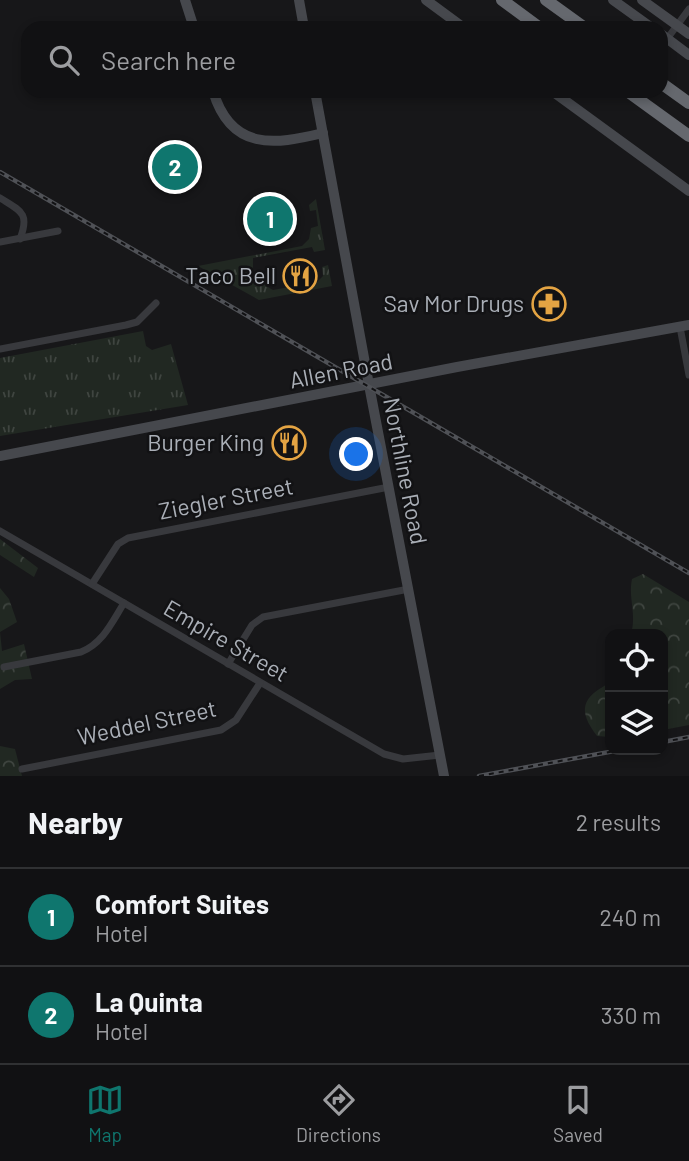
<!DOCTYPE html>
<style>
:root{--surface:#111113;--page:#1a1a1c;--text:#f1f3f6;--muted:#9c9da0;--line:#303133;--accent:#0f766e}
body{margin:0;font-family:Barlow,sans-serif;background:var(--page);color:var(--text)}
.controls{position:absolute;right:21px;bottom:21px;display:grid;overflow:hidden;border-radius:14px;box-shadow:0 4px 10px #0003}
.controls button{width:63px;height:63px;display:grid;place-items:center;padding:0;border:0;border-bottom:2px solid var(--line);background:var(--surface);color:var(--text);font:35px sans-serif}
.you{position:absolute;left:357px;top:455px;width:24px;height:24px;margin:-18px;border:5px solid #fff;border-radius:50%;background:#1a73e8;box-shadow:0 0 0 10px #1a73e833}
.badge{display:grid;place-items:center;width:46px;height:46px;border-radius:50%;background:var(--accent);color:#fff;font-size:23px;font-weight:700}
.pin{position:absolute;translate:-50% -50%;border:4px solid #fff;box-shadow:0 2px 7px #0006}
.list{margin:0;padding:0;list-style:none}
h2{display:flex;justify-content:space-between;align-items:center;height:91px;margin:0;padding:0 28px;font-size:30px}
h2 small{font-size:23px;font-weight:400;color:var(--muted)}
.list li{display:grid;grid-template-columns:46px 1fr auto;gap:21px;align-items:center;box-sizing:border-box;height:98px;padding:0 28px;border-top:2px solid var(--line)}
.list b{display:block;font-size:26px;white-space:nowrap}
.list p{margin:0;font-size:23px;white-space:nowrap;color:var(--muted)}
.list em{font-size:23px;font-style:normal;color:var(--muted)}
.icon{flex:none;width:38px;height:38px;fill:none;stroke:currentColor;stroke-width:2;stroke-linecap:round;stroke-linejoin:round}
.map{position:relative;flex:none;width:689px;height:776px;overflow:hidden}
.search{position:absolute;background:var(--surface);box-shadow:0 4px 10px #0003;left:21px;right:21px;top:21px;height:77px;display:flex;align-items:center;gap:18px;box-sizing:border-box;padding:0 24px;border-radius:21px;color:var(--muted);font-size:26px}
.sheet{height:287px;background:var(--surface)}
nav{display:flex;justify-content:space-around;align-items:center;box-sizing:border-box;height:98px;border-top:2px solid var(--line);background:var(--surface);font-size:19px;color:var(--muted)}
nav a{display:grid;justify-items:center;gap:4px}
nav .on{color:var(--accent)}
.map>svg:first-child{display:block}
.grass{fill:url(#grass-tufts)}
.forest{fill:url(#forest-crowns)}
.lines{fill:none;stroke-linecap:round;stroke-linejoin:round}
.street{stroke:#38393d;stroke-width:7}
.secondary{stroke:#46484d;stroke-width:10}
.highway{stroke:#65686e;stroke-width:12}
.rail-casing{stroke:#4f5156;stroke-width:4.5}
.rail{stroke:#121214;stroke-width:2;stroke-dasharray:5;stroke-linecap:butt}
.labels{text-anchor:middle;stroke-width:5;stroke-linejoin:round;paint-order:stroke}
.poi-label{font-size:23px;fill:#aaafb7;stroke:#121214;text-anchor:end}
.street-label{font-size:23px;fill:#aaafb7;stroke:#121214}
</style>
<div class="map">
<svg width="689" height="776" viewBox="0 0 689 776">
<defs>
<pattern id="grass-tufts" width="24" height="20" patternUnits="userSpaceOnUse" patternTransform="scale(1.75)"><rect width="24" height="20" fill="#212822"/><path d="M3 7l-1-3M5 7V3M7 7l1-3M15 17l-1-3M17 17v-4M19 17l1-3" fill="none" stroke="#3f4540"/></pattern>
<pattern id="forest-crowns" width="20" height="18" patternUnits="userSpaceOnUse" patternTransform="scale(1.75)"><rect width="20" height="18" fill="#212822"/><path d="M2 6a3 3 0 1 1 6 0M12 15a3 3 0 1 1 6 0" fill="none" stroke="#3f4540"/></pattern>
</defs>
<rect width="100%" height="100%" fill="#171719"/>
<g class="grass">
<path d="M316 199 325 250 314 252 312 247 253 258V267L250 272 257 277 263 271 266 286 273 290 317 282 323 276 322 267 328 265 332 286 259 300 198 266 302 246 309 239 311 228 318 226 316 210 310 211 309 205Z"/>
<path d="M143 331 146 346 152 350 171 344 188 405 0 436V358Z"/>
</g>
<g class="forest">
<path d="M0 539 38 568 34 577 0 555Z"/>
<path d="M643 574 689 602V725L663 730V634H631C637 615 628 598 632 579Z"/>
<path d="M0 588 9 599 17 622 0 632 2 651 24 644 32 679 15 680 0 689Z"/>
<path d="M610 683V737L597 736C577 710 582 697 610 683Z"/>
<path d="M0 746 15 749 22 776H0Z"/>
</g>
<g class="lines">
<g class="street">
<path d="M667 39 689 9"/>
<path d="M0 198C21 211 30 213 20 239"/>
<path d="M0 242 58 231"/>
<path d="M680 327 689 375"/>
<path d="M0 349 126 325 137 322 156 303"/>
<path d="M0 531 384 754 403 759 440 755"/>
<path d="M92 584 118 544 128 538 389 487"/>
<path d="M228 664 252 625 263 617 409 589"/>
<path d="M4 667 81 652C103 643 112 622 124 603"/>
<path d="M22 769 221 730 236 720 260 683"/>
</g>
<g class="secondary">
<path d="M185 0 194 28"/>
<path d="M299 0 304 28"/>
<path d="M426 0 464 28"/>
<path d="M613 0 652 28"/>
<path d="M642 0 689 34"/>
<path d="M661 34 689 55"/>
<path d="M213 91C231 151 274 145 323 133"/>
<path d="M315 91 369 385 444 776"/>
<path d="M552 91 689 191"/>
<path d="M0 456 457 367 689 325"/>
</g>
<g class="highway">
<path d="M502 0 540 28"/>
<path d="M546 0 585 28"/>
<path d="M661 83 689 103"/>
<path d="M627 91 689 136"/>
</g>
<defs>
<g id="rail">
<path d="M0 172 689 573"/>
<path d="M663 742 689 737"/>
<path d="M479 776 620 750"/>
</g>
</defs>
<use href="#rail" class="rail-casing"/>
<use href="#rail" class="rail"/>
</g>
<defs>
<symbol id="restaurant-ring" viewBox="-11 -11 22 22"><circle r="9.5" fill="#121214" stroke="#e4a443" stroke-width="1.5"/><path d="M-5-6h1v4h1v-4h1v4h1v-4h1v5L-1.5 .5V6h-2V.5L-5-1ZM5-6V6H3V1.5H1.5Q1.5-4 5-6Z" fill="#e4a443"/></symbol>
<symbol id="pharmacy-ring" viewBox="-11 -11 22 22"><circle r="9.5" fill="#121214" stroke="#e4a443" stroke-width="1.5"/><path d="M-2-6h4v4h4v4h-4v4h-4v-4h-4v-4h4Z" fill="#e4a443"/></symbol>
</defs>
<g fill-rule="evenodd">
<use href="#restaurant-ring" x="281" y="257" width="38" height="38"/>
<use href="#pharmacy-ring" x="530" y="285" width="38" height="38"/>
<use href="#restaurant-ring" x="270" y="424" width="38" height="38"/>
</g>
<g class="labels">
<g class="poi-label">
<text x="276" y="284">Taco Bell</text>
<text x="524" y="312">Sav Mor Drugs</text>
<text x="264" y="451">Burger King</text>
</g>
<g class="street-label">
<text transform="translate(341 371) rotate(-11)" y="8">Allen Road</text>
<text transform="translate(405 471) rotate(79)" y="8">Northline Road</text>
<text transform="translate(226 499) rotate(-11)" y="8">Ziegler Street</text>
<text transform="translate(226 641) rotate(30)" y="8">Empire Street</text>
<text transform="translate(147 723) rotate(-12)" y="8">Weddel Street</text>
</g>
</g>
</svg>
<div class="controls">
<button><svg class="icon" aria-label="locate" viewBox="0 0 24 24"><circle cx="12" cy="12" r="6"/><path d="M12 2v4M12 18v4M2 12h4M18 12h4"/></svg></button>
<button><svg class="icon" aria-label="layers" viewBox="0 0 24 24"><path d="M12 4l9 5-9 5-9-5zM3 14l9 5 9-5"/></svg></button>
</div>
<div class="you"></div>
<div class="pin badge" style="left:270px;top:219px">1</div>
<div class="pin badge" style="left:175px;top:167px">2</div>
<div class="search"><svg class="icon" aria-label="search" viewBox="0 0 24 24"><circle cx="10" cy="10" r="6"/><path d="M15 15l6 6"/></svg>Search here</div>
</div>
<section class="sheet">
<h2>Nearby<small>2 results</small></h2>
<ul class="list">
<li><span class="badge">1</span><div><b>Comfort Suites</b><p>Hotel</p></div><em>240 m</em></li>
<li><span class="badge">2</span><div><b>La Quinta</b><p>Hotel</p></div><em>330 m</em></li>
</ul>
</section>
<nav>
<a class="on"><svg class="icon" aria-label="map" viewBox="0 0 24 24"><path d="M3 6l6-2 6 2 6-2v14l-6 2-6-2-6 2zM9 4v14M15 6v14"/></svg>Map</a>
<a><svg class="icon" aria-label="directions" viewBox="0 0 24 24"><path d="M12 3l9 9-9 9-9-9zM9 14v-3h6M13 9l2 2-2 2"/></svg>Directions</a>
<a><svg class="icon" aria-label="saved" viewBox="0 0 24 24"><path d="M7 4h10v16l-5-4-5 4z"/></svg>Saved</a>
</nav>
